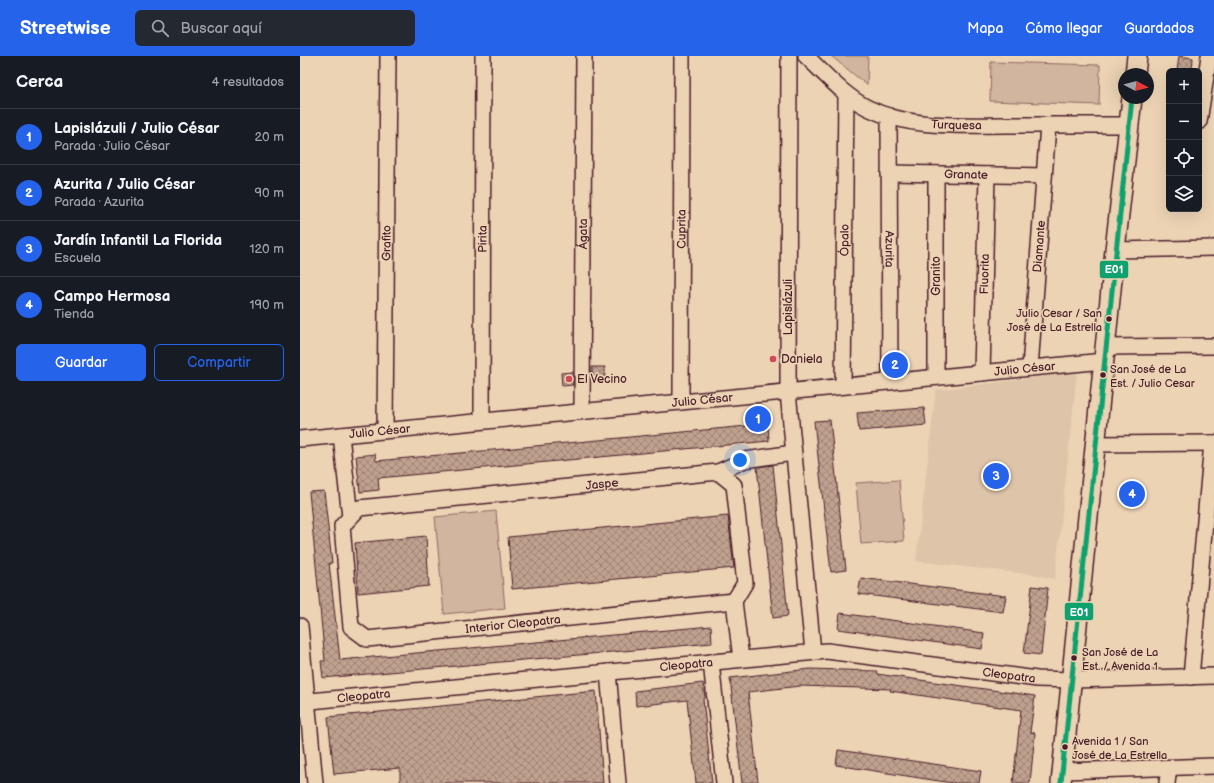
<!DOCTYPE html>
<html lang="es">
<meta charset="utf-8">
<style>
:root{--surface:#171b24;--page:#242831;--text:#f1f3f6;--muted:#9ea1a6;--line:#363941;--accent:#2563eb}
body{margin:0;font-family:"Balsamiq Sans",sans-serif;background:var(--page);color:var(--text)}
.controls{position:absolute;right:12px;top:12px;display:grid;overflow:hidden;border-radius:6px;box-shadow:0 4px 16px #0002}
.controls button{width:36px;height:36px;display:grid;place-items:center;padding:0;border:0;border-bottom:1px solid var(--line);background:var(--surface);color:var(--text);font:20px sans-serif}
.compass{position:absolute;left:818px;top:12px;width:36px;height:36px;border-radius:50%;background:var(--surface);box-shadow:0 4px 16px #0002;rotate:97deg}
.you{position:absolute;left:440px;top:404px;width:14px;height:14px;margin:-10px;border:3px solid #fff;border-radius:50%;background:#1a73e8;box-shadow:0 0 0 6px #1a73e833}
.badge{display:grid;place-items:center;width:26px;height:26px;border-radius:50%;background:var(--accent);color:#fff;font-size:13px;font-weight:700}
.pin{position:absolute;translate:-50% -50%;border:2px solid #fff;box-shadow:0 1px 4px #0006}
.list{margin:0;padding:0;list-style:none}
h2{display:flex;justify-content:space-between;align-items:center;height:52px;margin:0;padding:0 16px;font-size:17px}
h2 small{font-size:13px;font-weight:400;color:var(--muted)}
.list li{display:grid;grid-template-columns:26px 1fr auto;gap:12px;align-items:center;box-sizing:border-box;height:56px;padding:0 16px;border-top:1px solid var(--line)}
.list b{display:block;font-size:15px;white-space:nowrap}
.list p{margin:0;font-size:13px;white-space:nowrap;color:var(--muted)}
.list em{font-size:13px;font-style:normal;color:var(--muted)}
.actions{display:flex;gap:8px;padding:12px 16px}
.actions a{flex:1;padding:9px 0;border:1px solid var(--accent);border-radius:6px;text-align:center;font-size:14px;color:var(--accent)}
.actions .main{background:var(--accent);color:#fff}
.icon{flex:none;width:22px;height:22px;fill:none;stroke:currentColor;stroke-width:2;stroke-linecap:round;stroke-linejoin:round}
.map{position:relative;flex:none;width:914px;height:727px;overflow:hidden}
header{display:flex;align-items:center;gap:24px;box-sizing:border-box;height:56px;padding:0 20px;background:var(--accent);color:#fff}
header strong{font-size:19px}
nav{display:flex;gap:22px;margin-inline-start:auto;font-size:14px}
.search{width:280px;height:36px;background:var(--page);display:flex;align-items:center;gap:10px;box-sizing:border-box;padding:0 14px;border-radius:6px;color:var(--muted);font-size:15px}
main{display:flex}
aside{flex:1;background:var(--surface)}
.map>svg:first-child{display:block}
.built{fill:#dec4a9}
.grass{fill:#d1b59e;stroke:#8e6a64}
.building{fill:url(#building-cross-hatch);stroke:#4a1f2b}
.lines{fill:none;stroke-linecap:round;stroke-linejoin:round}
.minor-casing{stroke:#4a1f2b;stroke-width:18}
.major-casing{stroke:#4a1f2b;stroke-width:22}
.minor{stroke:#ecd3b4;stroke-width:15}
.major{stroke:#ecd3b4;stroke-width:19}
.bus-1-casing{stroke:#ecd3b4;stroke-width:8}
.bus-1{stroke:#0fa16e;stroke-width:5}
.bus-dot{fill:#4a1f2b;stroke:#ecd3b4;stroke-width:1.5}
.poi-dot{fill:#d1495b;stroke:#ecd3b4;stroke-width:1.5}
.labels{text-anchor:middle;stroke-width:3;stroke-linejoin:round;paint-order:stroke}
.bus-label{font-size:11px;fill:#4a1f2b;stroke:#ecd3b4;text-anchor:start}
.street-label{font-size:12px;fill:#4a1f2b;stroke:#ecd3b4}
.poi-label{font-size:12px;fill:#4a1f2b;stroke:#ecd3b4;text-anchor:start}
.line-badge{stroke:#ecd3b4;stroke-width:1.5}
.badge-label{font-size:11px;text-anchor:middle;font-weight:bold;fill:#fff}
</style>
<header>
<strong>Streetwise</strong>
<div class="search"><svg class="icon" aria-label="search" viewBox="0 0 24 24"><circle cx="10" cy="10" r="6"/><path d="M15 15l6 6"/></svg>Buscar aquí</div>
<nav><a>Mapa</a><a>Cómo llegar</a><a>Guardados</a></nav>
</header>
<main>
<aside>
<h2>Cerca<small>4 resultados</small></h2>
<ul class="list">
<li><span class="badge">1</span><div><b>Lapislázuli / Julio César</b><p>Parada · Julio César</p></div><em>20 m</em></li>
<li><span class="badge">2</span><div><b>Azurita / Julio César</b><p>Parada · Azurita</p></div><em>90 m</em></li>
<li><span class="badge">3</span><div><b>Jardín Infantil La Florida</b><p>Escuela</p></div><em>120 m</em></li>
<li><span class="badge">4</span><div><b>Campo Hermosa</b><p>Tienda</p></div><em>190 m</em></li>
</ul>
<div class="actions"><a class="main">Guardar</a><a>Compartir</a></div>
</aside>
<div class="map">
<svg width="914" height="727" viewBox="0 0 914 727">
<defs>
<pattern id="building-cross-hatch" width="8" height="8" patternUnits="userSpaceOnUse"><rect width="8" height="8" fill="#bfa18e"/><path d="M0 0l8 8M0 8l8-8" fill="none" stroke="#9d8374"/></pattern>
</defs>
<rect width="100%" height="100%" fill="#ecd3b4"/>
<filter id="ink" filterUnits="userSpaceOnUse"><feTurbulence type="fractalNoise" baseFrequency=".025" numOctaves="2"/><feDisplacementMap in="SourceGraphic" scale="8" xChannelSelector="R" yChannelSelector="G"/><feConvolveMatrix kernelMatrix="1 2 1 2 8 2 1 2 1" color-interpolation-filters="sRGB"/></filter>
<g filter="url(#ink)">
<path class="built" d="M777 316 755 523 737 519 616 505 636 334Z"/>
<g class="grass">
<path d="M531 0H568L567 29Z"/>
<path d="M691 6 800 9 799 49 690 45Z"/>
<path d="M599 424 604 485 561 488 556 427Z"/>
<path d="M196 455 205 552 144 558 135 461Z"/>
</g>
<g class="building">
<path d="M879 0 893 2 892 15H877Z"/>
<path d="M292 311H305V322L292 323Z"/>
<path d="M273 316V329L262 330 261 317Z"/>
<path d="M624 352 626 369 559 375 557 357Z"/>
<path d="M530 364 546 514 531 516 514 365Z"/>
<path d="M468 368 469 385 78 422 79 434 60 436 56 400 75 398 76 405Z"/>
<path d="M473 409 488 560 473 562 457 411Z"/>
<path d="M24 435 32 507H29L40 604 411 570 412 587 23 622 21 605H25L9 436Z"/>
<path d="M428 460 434 512 212 533 208 481Z"/>
<path d="M126 480 129 530 58 537 55 487Z"/>
<path d="M561 522 706 540 703 556 558 538Z"/>
<path d="M732 530 748 532 741 599 724 597Z"/>
<path d="M540 557 684 577 682 593 538 573Z"/>
<path d="M510 613 577 615V618L735 640 730 676 735 677 730 727H713L721 654 590 635 591 633 500 630 448 636 458 726 442 727 430 622Z"/>
<path d="M403 627 405 642 403 643 412 727H396L387 644 336 650 335 635Z"/>
<path d="M296 635 303 727H100V712L34 718 28 661Z"/>
<path d="M538 694 681 715 679 727H652L536 709Z"/>
</g>
<g class="lines">
<defs>
<g id="minor">
<path d="M489 0 488 336 513 596"/>
<path id="s1" d="M506 0C525 18 544 40 568 52 610 73 659 69 705 69 746 69 788 69 829 69"/>
<path id="s2" d="M589 60 590 326"/>
<path d="M899 66 909 0"/>
<path id="s3" d="M589 117 744 120"/>
<path d="M815 194 914 192"/>
<path d="M805 291 914 290"/>
<path id="s4" d="M730 312 748 69"/>
<path id="s5" d="M682 317 687 119"/>
<path d="M636 321V118"/>
<path id="s6" d="M543 330 546 38"/>
<path id="s7" d="M381 346 382 0"/>
<path id="s8" d="M282 355 284 0"/>
<path id="s9" d="M182 365 183 0"/>
<path id="s10" d="M85 374 88 0"/>
<path d="M41 379 50 461"/>
<path id="s11" d="M0 383 804 305"/>
<path d="M796 388 914 387"/>
<path d="M418 416 434 429 445 527 434 545 67 583 51 571 42 470 59 452Z"/>
<path d="M418 416 445 404 493 397"/>
<path d="M434 545 441 603"/>
<path d="M0 570 15 727"/>
<path d="M411 606 424 727"/>
<path d="M308 616 318 727"/>
<path d="M891 621 912 387"/>
<path id="s12" d="M0 646 527 595 737 623 773 624 914 620"/>
<path d="M763 715 914 710"/>
<path d="M867 727 869 712"/>
</g>
<g id="major">
<path d="M835 18 837 0"/>
<path d="M761 727 815 194 832 42"/>
</g>
</defs>
<use href="#minor" class="minor-casing"/>
<use href="#major" class="major-casing"/>
<use href="#minor" class="minor"/>
<use href="#major" class="major"/>
<defs>
<path id="bus-1" d="M761 727 832 42"/>
</defs>
<use href="#bus-1" class="bus-1-casing"/>
<use href="#bus-1" class="bus-1"/>
</g>
</g>
<g class="bus-dot">
<circle cx="809" cy="263" r="3.5"/>
<circle cx="803" cy="319" r="3.5"/>
<circle cx="774" cy="602" r="3.5"/>
<circle cx="765" cy="691" r="3.5"/>
</g>
<g class="poi-dot">
<circle cx="473" cy="303" r="4"/>
<circle cx="269" cy="323" r="4"/>
</g>
<g class="labels">
<g class="bus-label">
<text x="802" y="261" text-anchor="end">Julio Cesar / San<tspan x="802" dy="14">José de La Estrella</tspan></text>
<text x="810" y="317">San José de La<tspan x="810" dy="14">Est. / Julio Cesar</tspan></text>
<text x="782" y="600">San José de La<tspan x="782" dy="14">Est. / Avenida 1</tspan></text>
<text x="772" y="689">Avenida 1 / San<tspan x="772" dy="14">José de La Estrella</tspan></text>
</g>
<g class="street-label">
<text dy="4" stroke="none"><textPath href="#s1" startOffset="172">Turquesa</textPath></text>
<text dy="4" stroke="none"><textPath href="#s3" startOffset="77">Granate</textPath></text>
<text dy="4" stroke="none"><textPath href="#s7" startOffset="173">Cuprita</textPath></text>
<text dy="4" stroke="none"><textPath href="#s8" startOffset="177">Ágata</textPath></text>
<text dy="4" stroke="none"><textPath href="#s9" startOffset="182">Pirita</textPath></text>
<text dy="4" stroke="none"><textPath href="#s6" startOffset="146">Ópalo</textPath></text>
<text dy="4" stroke="none"><textPath href="#s10" startOffset="187">Grafito</textPath></text>
<text dy="4" stroke="none"><textPath href="#s4" startOffset="122">Diamante</textPath></text>
<text dy="4" stroke="none"><textPath href="#s2" startOffset="133">Azurita</textPath></text>
<text dy="4" stroke="none"><textPath href="#s5" startOffset="99">Fluorita</textPath></text>
<text transform="translate(636 220) rotate(-90)" y="4">Granito</text>
<text transform="translate(488 251) rotate(-90)" y="4">Lapislázuli</text>
<text dy="4" stroke="none"><textPath href="#s11" startOffset="728">Julio César</textPath></text>
<text dy="4" stroke="none"><textPath href="#s11" startOffset="404">Julio César</textPath></text>
<text dy="4" stroke="none"><textPath href="#s11" startOffset="80">Julio César</textPath></text>
<text transform="translate(302 428) rotate(-6)" y="4">Jaspe</text>
<text transform="translate(213 568) rotate(-6)" y="4">Interior Cleopatra</text>
<text dy="4" stroke="none"><textPath href="#s12" startOffset="388">Cleopatra</textPath></text>
<text dy="4" stroke="none"><textPath href="#s12" startOffset="713">Cleopatra</textPath></text>
<text dy="4" stroke="none"><textPath href="#s12" startOffset="64">Cleopatra</textPath></text>
</g>
<g class="poi-label">
<text x="481" y="307">Daniela</text>
<text x="277" y="327">El Vecino</text>
</g>
</g>
<g class="line-badge">
<rect x="799" y="204" width="30" height="19" rx="4" fill="#0fa16e"/>
<rect x="764" y="546" width="30" height="19" rx="4" fill="#0fa16e"/>
</g>
<g class="badge-label">
<text x="814" y="217">E01</text>
<text x="779" y="560">E01</text>
</g>
</svg>
<div class="controls">
<button>+</button>
<button>−</button>
<button><svg class="icon" aria-label="locate" viewBox="0 0 24 24"><circle cx="12" cy="12" r="6"/><path d="M12 2v4M12 18v4M2 12h4M18 12h4"/></svg></button>
<button><svg class="icon" aria-label="layers" viewBox="0 0 24 24"><path d="M12 4l9 5-9 5-9-5zM3 14l9 5 9-5"/></svg></button>
</div>
<svg class="compass" viewBox="-18 -18 36 36"><path d="M0-13l5 13h-10z" fill="#e53935"/><path d="M0 13l5-13h-10z" fill="#9ea1a6"/></svg>
<div class="you"></div>
<div class="pin badge" style="left:458px;top:363px">1</div>
<div class="pin badge" style="left:595px;top:309px">2</div>
<div class="pin badge" style="left:696px;top:420px">3</div>
<div class="pin badge" style="left:832px;top:438px">4</div>
</div>
</main>
